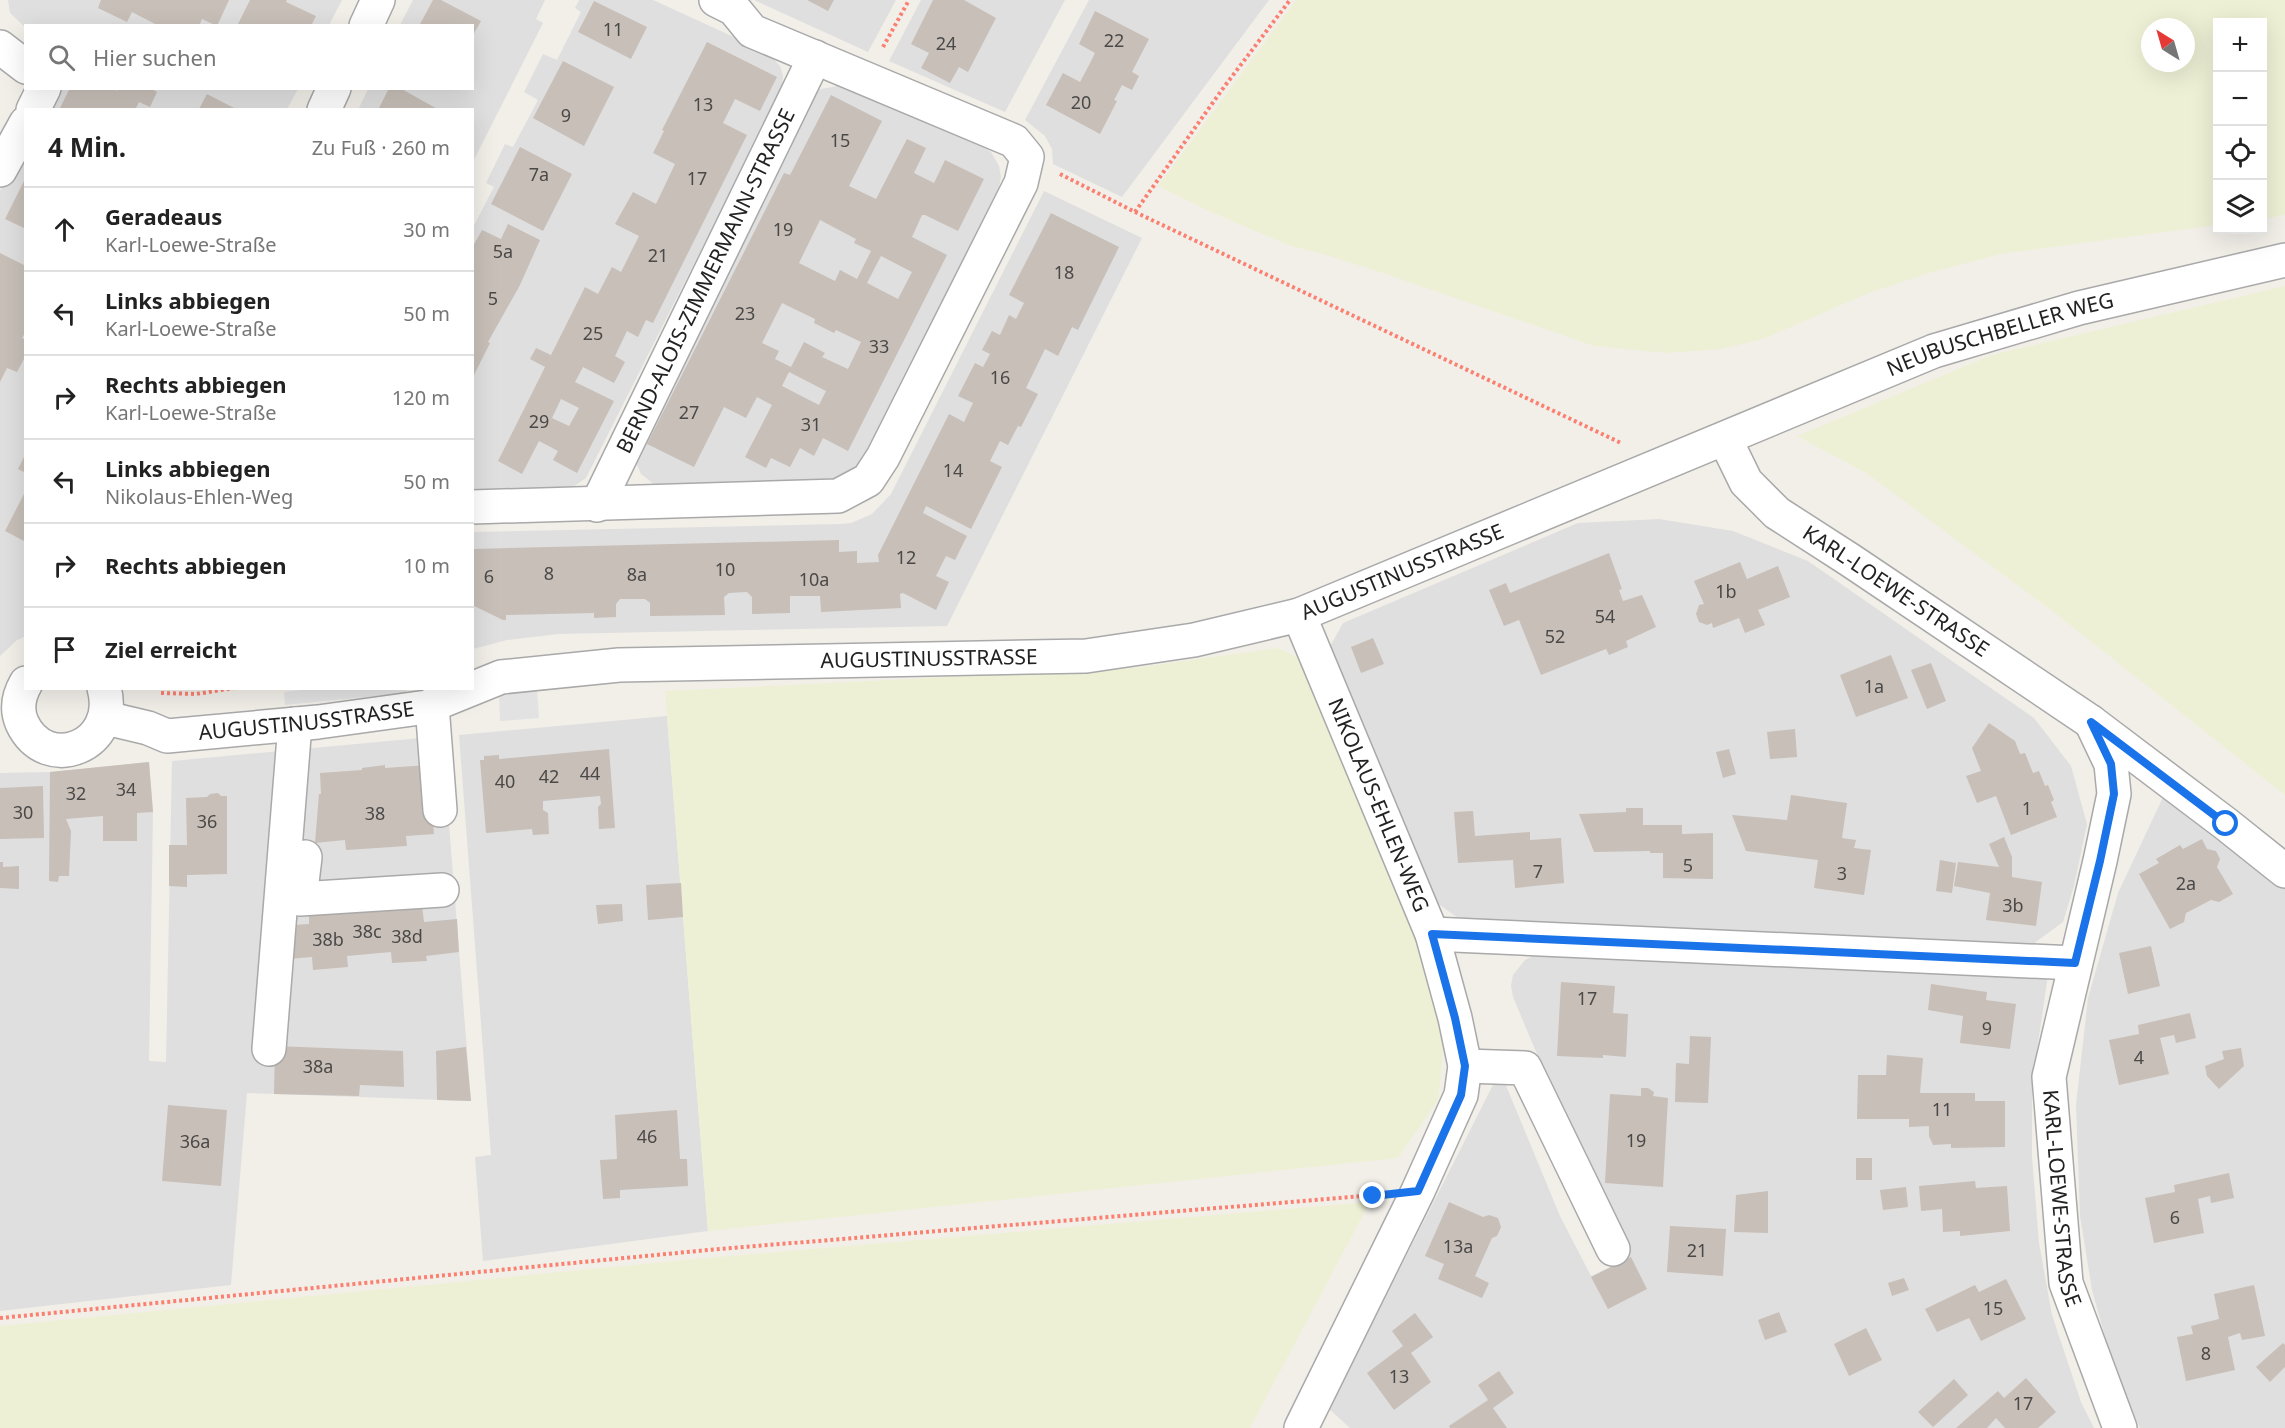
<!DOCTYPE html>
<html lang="de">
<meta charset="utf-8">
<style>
:root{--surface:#fff;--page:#f6f6f6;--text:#222;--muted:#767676;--line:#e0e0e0}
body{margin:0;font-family:"Noto Sans",sans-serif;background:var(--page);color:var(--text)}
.controls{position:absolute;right:18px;top:18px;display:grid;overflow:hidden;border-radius:0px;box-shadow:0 6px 24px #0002}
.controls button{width:54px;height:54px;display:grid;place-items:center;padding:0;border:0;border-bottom:2px solid var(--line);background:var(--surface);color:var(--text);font:30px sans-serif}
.compass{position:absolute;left:2141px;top:18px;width:54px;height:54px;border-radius:50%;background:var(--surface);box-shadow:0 6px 24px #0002;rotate:323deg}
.stop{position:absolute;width:18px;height:18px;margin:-14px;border:4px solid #1a73e8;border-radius:50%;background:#fff}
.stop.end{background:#1a73e8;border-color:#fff;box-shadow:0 2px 6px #0008}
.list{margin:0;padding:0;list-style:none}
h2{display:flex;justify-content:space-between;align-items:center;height:78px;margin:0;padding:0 24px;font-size:26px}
h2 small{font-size:20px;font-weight:400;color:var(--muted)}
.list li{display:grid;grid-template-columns:39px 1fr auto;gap:18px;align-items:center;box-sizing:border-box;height:84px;padding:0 24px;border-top:2px solid var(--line)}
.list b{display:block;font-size:22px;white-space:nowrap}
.list p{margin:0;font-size:20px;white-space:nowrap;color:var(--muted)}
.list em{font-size:20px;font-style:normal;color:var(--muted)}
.icon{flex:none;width:33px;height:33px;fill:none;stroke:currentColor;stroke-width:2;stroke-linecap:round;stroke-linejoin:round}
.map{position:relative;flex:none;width:2285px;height:1428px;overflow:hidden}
.search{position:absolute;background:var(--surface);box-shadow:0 6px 24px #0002;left:24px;top:24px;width:450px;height:66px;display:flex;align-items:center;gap:15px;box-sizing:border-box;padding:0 21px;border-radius:0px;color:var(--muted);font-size:22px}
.panel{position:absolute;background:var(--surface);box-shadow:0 6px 24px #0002;left:24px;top:108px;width:450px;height:582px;border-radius:0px}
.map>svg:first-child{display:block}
.residential{fill:#e0dfdf}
.farmland{fill:#eef0d5;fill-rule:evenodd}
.parking{fill:#e2e2e2}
.building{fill:#c7bfb8;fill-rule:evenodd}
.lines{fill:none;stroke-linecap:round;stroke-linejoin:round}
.minor-casing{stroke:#a9a9a9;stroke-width:36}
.path{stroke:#fa8072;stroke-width:4;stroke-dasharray:3 3;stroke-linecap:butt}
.minor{stroke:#fff;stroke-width:33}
.route{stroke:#1a73e8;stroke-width:8}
.labels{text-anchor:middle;stroke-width:4.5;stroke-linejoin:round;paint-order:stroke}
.number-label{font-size:18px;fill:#4b4948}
.street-label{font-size:21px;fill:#222;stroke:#fff}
</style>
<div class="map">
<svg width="2285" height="1428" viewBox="0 0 2285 1428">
<rect width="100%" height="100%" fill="#f2efe9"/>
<g class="residential">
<path d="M8 0H342L329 25 25 27 10 13Z"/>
<path d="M413 0H545L536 19 543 23 473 162 472 110H358L368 89 472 88V26L400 25Z"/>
<path d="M579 0H653L767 52 780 66 783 75 782 89 586 478 573 487 562 489 475 490H473L472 229 494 187 486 183 505 144 513 147 538 100 524 92 543 54 557 60 581 12 575 8Z"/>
<path d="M754 0H896L868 52Z"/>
<path d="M921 0H1065L1005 112 889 61Z"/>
<path d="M1089 0H1269L1122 197 1053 164 1052 149 1045 136 1025 120Z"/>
<path d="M838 86 981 146 991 152 999 166 1001 177 999 187 857 469 839 481 665 487 655 485 641 474 634 458 814 94 821 89Z"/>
<path d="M51 89H298L287 109 41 110Z"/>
<path d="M25 140 26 636 17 640 0 656V191Z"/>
<path d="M1044 191 1142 238 947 626 558 634 507 640 473 649V532L840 524 851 523 872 514 891 494Z"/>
<path d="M1659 519 1733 531 1808 561 2034 718 2071 766 2087 824 2074 886 2063 922 2029 947 1466 924 1429 897 1328 650 1343 623 1578 523Z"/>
<path d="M667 716 708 1231 483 1261 475 1157 491 1155 459 735Z"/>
<path d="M442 736 471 1101 247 1093 231 1285 0 1311V773L50 772 149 762 153 812 149 1061 166 1062 172 761Z"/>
<path d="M2165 793 2285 887V1428H2140L2114 1369 2092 1290 2080 1216 2076 1105 2088 998 2118 893Z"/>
<path d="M1535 955 2048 975 2032 1084V1157L2039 1243 2052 1315 2081 1402 2094 1428H1350L1329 1409 1500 1071 1560 1216 1591 1276 1627 1259 1603 1211 1513 997 1511 986 1513 975 1525 960Z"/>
</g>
<g class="farmland">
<path d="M1296 0H2285V215L2263 219 2262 22H2218L2217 225 2001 254 1932 272 1869 293 1763 339 1722 349 1666 353 1594 346 1374 270 1319 253 1290 246 1209 211 1158 186ZM2150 27H2186V63H2150Z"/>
<path d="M2285 286V795L2055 613 1866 473 1797 436 1992 355Z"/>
<path d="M1278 648 1306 661 1431 978 1444 1045 1438 1100 1398 1158 708 1231 665 691 1134 668Z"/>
<path d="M1370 1202 1250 1428H0V1326L706 1258Z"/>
</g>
<g class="parking">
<path d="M317 688H406V693L285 705 284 692Z"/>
<path d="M537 689 539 718 500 721 499 696Z"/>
</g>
<g class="building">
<path d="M101 0H229L217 26 202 19 199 26H159L132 12 127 22 98 8Z"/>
<path d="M250 0H287L286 2 316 16 311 26H237Z"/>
<path d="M433 0H441L481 21 472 37V26H419Z"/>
<path d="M807 0H834L828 11Z"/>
<path d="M933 0H964L996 18 968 72 959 67 950 83 921 68 929 53 911 44Z"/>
<path d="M594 1 647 27 631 59 578 32Z"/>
<path d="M1095 11 1149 39 1132 72 1139 76 1132 90 1122 85 1114 100 1117 101 1100 134 1046 105 1063 73 1080 82 1088 67 1095 53 1079 44Z"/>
<path d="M707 42 777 77 760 111 735 99 723 123 747 135 653 323 646 320 638 337 627 331 615 356 625 362 614 383 583 367 575 382 614 401 577 473 553 460 558 451 539 441 522 474 498 461 545 367 530 359 536 348 551 355 585 287 598 294 612 267 621 272 639 236 615 224 633 192 656 204 675 164 653 153 664 131 662 130ZM561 399 579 408 569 426 552 418Z"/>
<path d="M563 61 614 87 584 146 533 118Z"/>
<path d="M70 88H112L117 91 118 88H150L157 92 150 107 139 102 135 110H59Z"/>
<path d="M389 88H400L439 110H378Z"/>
<path d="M207 94 238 110H201L199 109Z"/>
<path d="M831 95 882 121 849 186 876 199 907 139 926 148 914 173 934 183 945 160 984 179 958 231 925 215H922L912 237 947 255 848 451 823 438 814 456 800 448 790 467 771 458 766 468 745 457 772 405 757 397 746 418 724 407 694 467 647 444 784 173 790 175ZM820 220 856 239 854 243 871 251 857 279 840 270 835 281 799 263ZM881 256 912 272 898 299 867 283ZM782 303 815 319 814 323 834 333 836 330 861 342 848 369 822 357 825 353 804 342 791 367 775 359 779 351 762 343ZM789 372 826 391 819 405 782 386Z"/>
<path d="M520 147 572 174 543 231 491 204Z"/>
<path d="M26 177V229L5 219Z"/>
<path d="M1051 213 1119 247 1078 330 1072 327 1058 356 1045 349 1026 388 1038 394 1021 427 1018 426 1008 445 1000 441 990 461 1002 467 971 529 926 506 923 513 967 536 955 560 946 556 936 576 949 582 936 610 903 593 900 594 901 608 821 612 820 596H790V613L752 614V597L747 592 729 593 724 597 725 615 650 616V603L645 599H620L616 604V617L594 618V613L506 615V620H503L472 605V549L839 540V552L857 551V563L879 562 878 555 949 414 964 422 973 403 958 396 975 363 983 367 990 354 982 350 992 331 1000 335 1009 315 1016 319 1024 303 1009 295Z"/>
<path d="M508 224 540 240 520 285 488 342 490 343 472 379V248L482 230 501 239Z"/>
<path d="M0 253 26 266V331L22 338 26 340V355L17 372 7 368 0 382Z"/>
<path d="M26 453V473L18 469Z"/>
<path d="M26 490V542L5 531Z"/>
<path d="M1609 553 1622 589 1619 590 1623 601 1642 595 1656 627 1626 641 1628 647 1609 655 1606 649 1541 675 1519 620 1504 626 1489 590 1506 583 1510 593Z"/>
<path d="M1740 562 1747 579 1778 566 1790 597 1758 610 1765 625 1745 633 1739 618 1713 628 1712 623 1707 625 1699 622 1696 614 1699 605 1704 604 1694 581Z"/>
<path d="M1373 638 1384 664 1361 673 1351 647Z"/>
<path d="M1891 655 1908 698 1856 717 1840 675Z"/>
<path d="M1931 663 1946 701 1927 709 1911 670Z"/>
<path d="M1989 723 2015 741 2020 754 2025 753 2033 773 2039 771 2045 786 2048 785 2054 800 2051 802 2057 817 2011 835 1996 796 1977 803 1966 776 1981 771 1972 748Z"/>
<path d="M1795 729 1797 757 1770 759 1767 732Z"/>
<path d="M609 749 615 828 599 829 598 807 601 804 600 796 543 801V810L548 813 549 834 533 835 532 829 486 833 480 760H484V756L499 755V759Z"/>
<path d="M1729 749 1736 774 1723 778 1716 752Z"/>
<path d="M149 762 153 812 137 813V841H103V816L66 819 71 831 69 876H59L58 882 49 881 50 772Z"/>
<path d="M385 765V768L428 765 434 834 406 836 407 846 346 850 345 840 315 843 319 794H321L320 773 362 770V768Z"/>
<path d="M43 786 44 838 0 839V788Z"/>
<path d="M218 793 221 796H227V874L187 875V887L169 886V845H187L186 798 207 797 210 794Z"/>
<path d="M1791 795 1847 803 1842 838 1856 840 1854 848 1871 850 1864 895 1814 888 1818 860 1746 851 1732 815 1787 820Z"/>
<path d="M1626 808H1643V825H1682V834L1713 833V879L1663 878V853H1650V851L1594 852 1579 814 1626 812Z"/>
<path d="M1473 811 1475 836 1530 832V840L1561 838 1564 883 1515 888 1513 860 1458 863 1454 812Z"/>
<path d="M2004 837 2012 857V877L2042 882 2036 926 1986 920 1990 893 1954 886 1958 862 1999 867 1989 844Z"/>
<path d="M2202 839 2207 849 2216 851 2220 859 2217 867 2233 894 2219 902 2211 900 2186 913 2184 922 2170 929 2139 874 2159 863 2156 859 2180 845 2183 849Z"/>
<path d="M1940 860 1956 863 1952 893 1936 891Z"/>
<path d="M0 862H3V867L19 866V889L0 888Z"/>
<path d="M681 883 683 917 648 920 646 885Z"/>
<path d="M622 904 623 921 598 924 596 905Z"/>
<path d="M422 905 424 922 457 919 459 952 426 956 427 961 392 963 391 952 347 956 348 967 313 970 312 957 289 959 292 925 309 924V914Z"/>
<path d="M2151 946 2160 986 2128 994 2119 953Z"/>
<path d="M1561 982 1615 986 1613 1013 1628 1014 1626 1057 1603 1055V1058L1557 1056Z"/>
<path d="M1931 984 1987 992 1986 1000 2016 1004 2010 1049 1960 1043 1963 1016 1928 1010Z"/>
<path d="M2190 1013 2196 1038 2176 1043 2174 1035 2160 1038 2169 1074 2119 1085 2109 1040 2139 1034 2138 1025Z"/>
<path d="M1690 1036 1711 1037 1708 1103 1675 1102 1676 1063 1689 1064Z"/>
<path d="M275 1046 403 1051 404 1087 360 1085 359 1096 274 1094Z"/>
<path d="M466 1047 471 1101 437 1100 436 1051Z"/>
<path d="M2241 1048 2244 1066 2219 1089 2207 1076 2205 1066 2224 1059 2222 1051Z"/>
<path d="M1887 1055 1923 1058 1920 1093H1975V1101H2005V1147L1951 1148V1144L1933 1145 1929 1136V1126L1909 1127V1119H1857L1858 1075H1886Z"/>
<path d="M1641 1088H1648L1654 1092 1653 1096 1668 1098 1663 1187 1605 1183 1610 1094 1641 1096Z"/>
<path d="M168 1105 227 1110 221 1186 162 1181Z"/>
<path d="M677 1110 680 1159H687L688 1186 620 1190V1198L603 1199 600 1160 617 1159 615 1115Z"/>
<rect x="1856" y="1158" width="16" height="22"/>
<path d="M2229 1173 2234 1198 2211 1203 2210 1196 2198 1199 2204 1233 2154 1243 2145 1198 2175 1192 2174 1185Z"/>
<path d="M1975 1181 1976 1188 2007 1186 2010 1231 1960 1236V1231L1943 1232 1942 1209 1921 1211 1919 1186Z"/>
<path d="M1906 1187 1908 1207 1883 1210 1880 1190Z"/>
<path d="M1768 1191V1233L1734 1232 1736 1195Z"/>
<path d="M1449 1202 1483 1217 1489 1215 1498 1218 1501 1227 1497 1236 1492 1238 1475 1276 1489 1283 1482 1298 1438 1279 1444 1264 1425 1256Z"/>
<path d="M1670 1226 1726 1229 1723 1276 1667 1272Z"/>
<path d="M1631 1257 1647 1289 1608 1309 1591 1277Z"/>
<path d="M1904 1278 1909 1290 1892 1296 1888 1283Z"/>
<path d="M2006 1279 2026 1319 1981 1341 1969 1318 1937 1332 1925 1309 1975 1285 1979 1292Z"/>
<path d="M2254 1285 2265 1336 2242 1340 2240 1333 2228 1337 2235 1370 2186 1381 2177 1337 2193 1334 2191 1326 2219 1319 2214 1294Z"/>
<path d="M1779 1312 1787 1332 1765 1340 1758 1320Z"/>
<path d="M1415 1313 1433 1337 1411 1353 1431 1382 1394 1410 1367 1373 1403 1346 1392 1331Z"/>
<path d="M1866 1328 1882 1360 1849 1376 1834 1344Z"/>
<path d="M2283 1343 2285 1345V1367L2270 1382 2256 1367Z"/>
<path d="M1499 1371 1514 1393 1493 1408 1507 1428H1450L1449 1426 1488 1400 1478 1385Z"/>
<path d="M2026 1378 2056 1412 2038 1428H2005L1996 1418 1987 1428H1956L1998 1391 2004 1398Z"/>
<path d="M1954 1379 1968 1395 1933 1427 1918 1412Z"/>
</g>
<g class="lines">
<defs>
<g id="minor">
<path d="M366 26 378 0"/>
<path d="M0 47 26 67"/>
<path d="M33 110 44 88"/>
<path d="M324 110 334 88"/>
<path d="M0 170 26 123"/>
<path id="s1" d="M1725 439 1746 482 1777 513 1850 560 2091 722 2226 824 2285 871"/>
<path id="s2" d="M597 505 815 57"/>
<path d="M472 507 838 496 868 480 883 457 1021 183 1027 157 1014 141 752 31 734 9 716 0"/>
<path id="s3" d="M1299 615 1432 934 1455 1018 1465 1066 1461 1095 1418 1191 1301 1428"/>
<path d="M26 683C19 695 16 709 22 723 47 776 120 745 104 688"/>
<path d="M432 705 440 810"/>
<path id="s4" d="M106 718 148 728 167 736 318 722 427 707 501 677 619 665 1086 656 1194 640 1299 615 1934 351 2079 308 2285 260"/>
<path id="s5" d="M2091 722 2111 764 2114 794 2100 861 2049 1077 2066 1283 2120 1428"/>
<path d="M305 857 300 899 442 890"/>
<path d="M1432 934 2075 963"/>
<path d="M269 1049 295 724"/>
<path d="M1465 1066 1525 1068 1613 1249"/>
</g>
</defs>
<use href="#minor" class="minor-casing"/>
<g class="path">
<path d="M883 47 909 0"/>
<path d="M1060 174 1135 212 1621 443"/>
<path d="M1135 212 1224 87 1290 0"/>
<path d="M161 693 196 694 234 688"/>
<path d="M0 1318 708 1250 1375 1195"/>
</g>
<use href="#minor" class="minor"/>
</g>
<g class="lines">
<path class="route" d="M1373 1196 1418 1191 1461 1095 1465 1066 1455 1018 1432 934 2075 963 2100 861 2114 794 2111 764 2091 722 2226 824"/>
</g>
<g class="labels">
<g class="number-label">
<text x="613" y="36">11</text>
<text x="1114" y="47">22</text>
<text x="946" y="50">24</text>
<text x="1081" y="109">20</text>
<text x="703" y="111">13</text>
<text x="566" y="122">9</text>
<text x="840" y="147">15</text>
<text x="539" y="181">7a</text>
<text x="697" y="185">17</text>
<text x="783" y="236">19</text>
<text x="503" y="258">5a</text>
<text x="658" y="262">21</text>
<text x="1064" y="279">18</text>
<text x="493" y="305">5</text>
<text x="745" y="320">23</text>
<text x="593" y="340">25</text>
<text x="879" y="353">33</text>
<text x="1000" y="384">16</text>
<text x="689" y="419">27</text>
<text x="539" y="428">29</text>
<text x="811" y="431">31</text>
<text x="953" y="477">14</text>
<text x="906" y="564">12</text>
<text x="725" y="576">10</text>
<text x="549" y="580">8</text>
<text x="637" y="581">8a</text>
<text x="489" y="583">6</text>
<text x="814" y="586">10a</text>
<text x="1726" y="598">1b</text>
<text x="1605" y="623">54</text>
<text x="1555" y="643">52</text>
<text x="1874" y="693">1a</text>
<text x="590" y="780">44</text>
<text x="549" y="783">42</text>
<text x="505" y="788">40</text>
<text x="126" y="796">34</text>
<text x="76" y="800">32</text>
<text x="2027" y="815">1</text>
<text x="23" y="819">30</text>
<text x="375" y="820">38</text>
<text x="207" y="828">36</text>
<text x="1688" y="872">5</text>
<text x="1538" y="878">7</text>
<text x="1842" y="880">3</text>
<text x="2186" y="890">2a</text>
<text x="2013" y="912">3b</text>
<text x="367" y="938">38c</text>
<text x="407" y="943">38d</text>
<text x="328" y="946">38b</text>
<text x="1587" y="1005">17</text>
<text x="1987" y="1035">9</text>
<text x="2139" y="1064">4</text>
<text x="318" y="1073">38a</text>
<text x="1942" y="1116">11</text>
<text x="647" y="1143">46</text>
<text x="1636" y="1147">19</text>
<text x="195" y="1148">36a</text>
<text x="2175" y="1224">6</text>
<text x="1458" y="1253">13a</text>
<text x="1697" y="1257">21</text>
<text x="1993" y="1315">15</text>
<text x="2206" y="1360">8</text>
<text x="1399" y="1383">13</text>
<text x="2023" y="1410">17</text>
</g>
<g class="street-label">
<text dy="7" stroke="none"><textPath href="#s2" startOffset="249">BERND-ALOIS-ZIMMERMANN-STRASSE</textPath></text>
<text dy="7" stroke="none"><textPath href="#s4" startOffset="1964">NEUBUSCHBELLER WEG</textPath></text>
<text dy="7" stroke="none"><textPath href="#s4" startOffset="1320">AUGUSTINUSSTRASSE</textPath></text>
<text dy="7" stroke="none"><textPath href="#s1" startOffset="234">KARL-LOEWE-STRASSE</textPath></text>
<text dy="7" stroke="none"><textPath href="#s4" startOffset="834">AUGUSTINUSSTRASSE</textPath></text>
<text dy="7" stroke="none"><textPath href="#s4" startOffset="204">AUGUSTINUSSTRASSE</textPath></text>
<text dy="7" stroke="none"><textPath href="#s3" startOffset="206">NIKOLAUS-EHLEN-WEG</textPath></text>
<text dy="7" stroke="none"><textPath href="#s5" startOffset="489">KARL-LOEWE-STRASSE</textPath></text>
</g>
</g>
</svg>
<div class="controls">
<button>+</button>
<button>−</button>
<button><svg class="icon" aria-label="locate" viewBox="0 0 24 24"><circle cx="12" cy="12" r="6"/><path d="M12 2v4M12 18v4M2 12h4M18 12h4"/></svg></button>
<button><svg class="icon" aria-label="layers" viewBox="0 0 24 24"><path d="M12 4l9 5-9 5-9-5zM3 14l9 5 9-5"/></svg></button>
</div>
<svg class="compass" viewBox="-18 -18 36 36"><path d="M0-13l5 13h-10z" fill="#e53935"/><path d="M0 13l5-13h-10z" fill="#767676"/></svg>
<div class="stop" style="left:2226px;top:824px"></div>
<div class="stop end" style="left:1373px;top:1196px"></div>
<div class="search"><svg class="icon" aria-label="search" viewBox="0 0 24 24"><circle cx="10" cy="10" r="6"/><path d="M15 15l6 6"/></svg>Hier suchen</div>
<section class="panel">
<h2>4 Min.<small>Zu Fuß · 260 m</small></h2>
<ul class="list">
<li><svg class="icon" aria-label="ahead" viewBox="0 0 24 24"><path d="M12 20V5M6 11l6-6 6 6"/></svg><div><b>Geradeaus</b><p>Karl-Loewe-Straße</p></div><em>30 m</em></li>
<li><svg class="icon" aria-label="left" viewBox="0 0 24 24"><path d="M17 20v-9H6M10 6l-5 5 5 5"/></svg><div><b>Links abbiegen</b><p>Karl-Loewe-Straße</p></div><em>50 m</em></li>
<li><svg class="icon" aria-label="right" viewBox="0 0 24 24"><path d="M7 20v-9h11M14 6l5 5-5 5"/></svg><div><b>Rechts abbiegen</b><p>Karl-Loewe-Straße</p></div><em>120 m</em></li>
<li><svg class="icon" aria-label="left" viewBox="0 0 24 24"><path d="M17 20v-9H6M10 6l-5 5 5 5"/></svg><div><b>Links abbiegen</b><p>Nikolaus-Ehlen-Weg</p></div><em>50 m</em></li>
<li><svg class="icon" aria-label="right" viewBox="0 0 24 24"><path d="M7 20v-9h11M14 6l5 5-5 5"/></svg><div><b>Rechts abbiegen</b></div><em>10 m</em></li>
<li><svg class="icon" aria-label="arrive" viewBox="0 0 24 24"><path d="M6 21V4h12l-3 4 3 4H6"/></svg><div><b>Ziel erreicht</b></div></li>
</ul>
</section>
</div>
